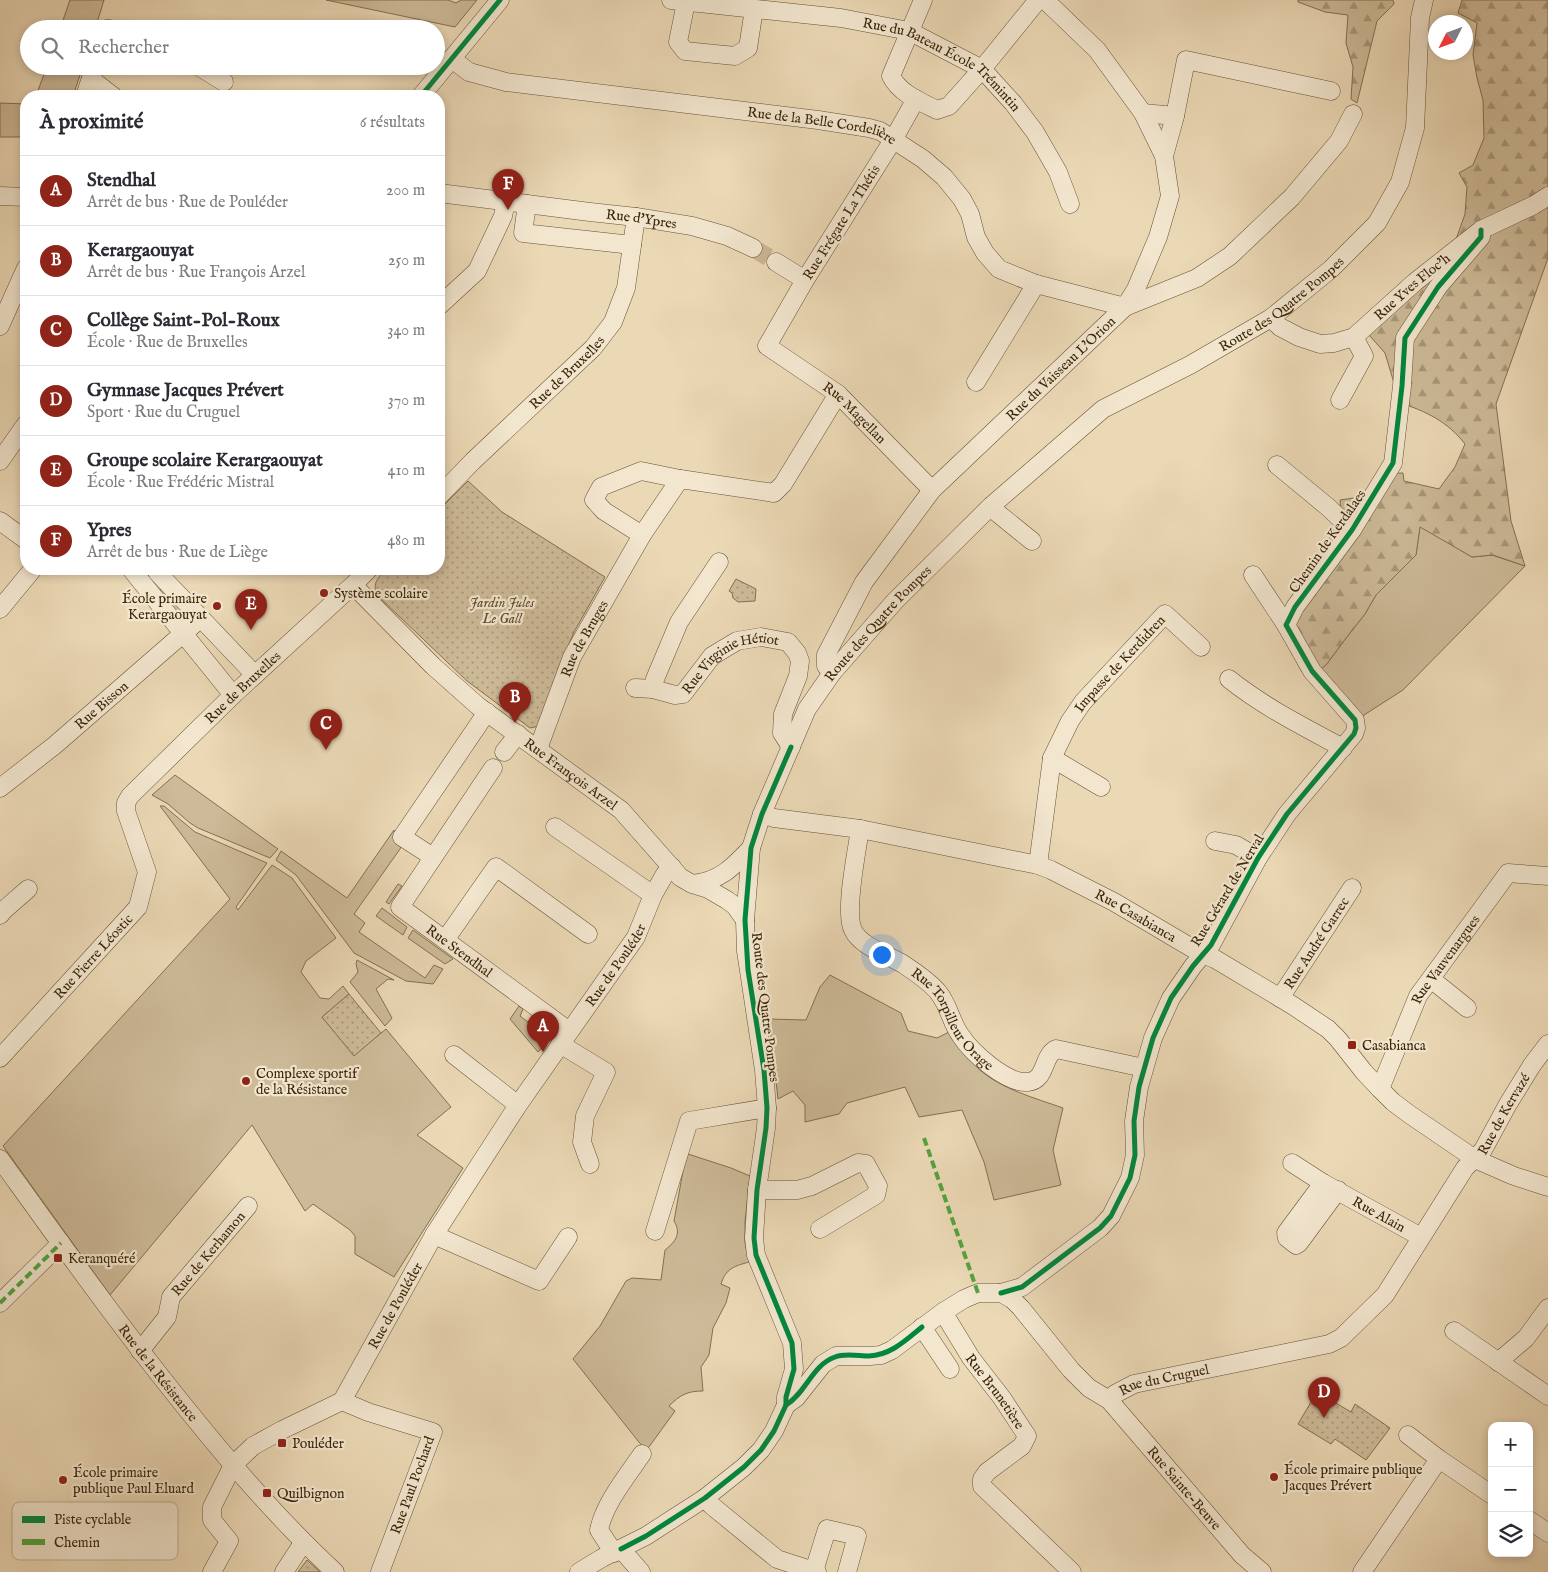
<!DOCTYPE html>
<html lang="fr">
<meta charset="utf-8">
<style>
:root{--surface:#fff;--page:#f2f2f3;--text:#2b2b33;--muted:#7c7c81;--line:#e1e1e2;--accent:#8f2418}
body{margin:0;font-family:"IM FELL English",serif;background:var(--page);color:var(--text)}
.controls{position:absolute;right:15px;bottom:15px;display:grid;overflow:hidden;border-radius:10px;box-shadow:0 2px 8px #0003}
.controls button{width:45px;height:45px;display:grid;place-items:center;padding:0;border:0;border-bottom:1px solid var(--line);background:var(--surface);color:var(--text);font:25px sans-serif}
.compass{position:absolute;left:1428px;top:15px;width:45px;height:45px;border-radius:50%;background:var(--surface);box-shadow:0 2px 8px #0003;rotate:228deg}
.you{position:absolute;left:881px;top:954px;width:18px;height:18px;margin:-12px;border:4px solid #fff;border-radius:50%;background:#1a73e8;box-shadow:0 0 0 8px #1a73e833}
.badge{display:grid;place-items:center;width:32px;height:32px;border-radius:50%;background:var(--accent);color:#fff;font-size:16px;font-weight:700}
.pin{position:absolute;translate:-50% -41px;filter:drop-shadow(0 1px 2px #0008)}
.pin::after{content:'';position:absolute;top:26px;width:18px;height:15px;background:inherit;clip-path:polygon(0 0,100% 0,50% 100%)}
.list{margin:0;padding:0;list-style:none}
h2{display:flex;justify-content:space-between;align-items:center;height:65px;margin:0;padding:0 20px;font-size:21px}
h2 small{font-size:16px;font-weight:400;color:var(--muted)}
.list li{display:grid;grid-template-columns:32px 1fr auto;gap:15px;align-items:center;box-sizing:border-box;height:70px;padding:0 20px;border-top:1px solid var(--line)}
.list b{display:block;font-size:19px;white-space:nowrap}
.list p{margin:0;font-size:16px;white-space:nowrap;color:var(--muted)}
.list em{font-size:16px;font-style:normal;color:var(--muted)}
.icon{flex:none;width:28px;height:28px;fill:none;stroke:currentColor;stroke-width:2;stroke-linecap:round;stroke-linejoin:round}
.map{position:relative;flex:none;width:1548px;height:1572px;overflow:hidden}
.search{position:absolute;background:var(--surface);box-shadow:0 2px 8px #0003;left:20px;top:20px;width:425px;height:55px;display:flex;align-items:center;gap:12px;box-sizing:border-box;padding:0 18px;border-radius:28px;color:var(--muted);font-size:19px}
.panel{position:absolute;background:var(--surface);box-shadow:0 2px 8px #0003;left:20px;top:90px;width:425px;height:485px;border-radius:20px}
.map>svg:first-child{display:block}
.grass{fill:#cdba98;stroke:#847050}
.forest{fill:url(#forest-firs);stroke:#847050}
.park{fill:url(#park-dots);stroke:#847050}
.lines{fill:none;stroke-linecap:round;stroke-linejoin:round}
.minor-tunnel{stroke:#c8b492;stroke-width:18;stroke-dasharray:18 9;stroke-linecap:butt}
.minor-casing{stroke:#665233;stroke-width:19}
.minor{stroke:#f2e6cf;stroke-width:18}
.quiet{stroke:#54a33e;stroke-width:4;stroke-dasharray:8 4;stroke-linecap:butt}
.cycleway-casing{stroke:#f2e6cf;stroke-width:8}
.cycleway{stroke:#00873e;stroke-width:5}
.poi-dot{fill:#8f2418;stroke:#f2e6cf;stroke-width:2}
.labels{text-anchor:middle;stroke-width:4.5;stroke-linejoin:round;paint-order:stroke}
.street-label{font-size:14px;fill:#3a2508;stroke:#f2e6cf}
.poi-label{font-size:14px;fill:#3a2508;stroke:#f2e6cf;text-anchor:start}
.park-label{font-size:14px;font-style:italic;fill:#5f4a2c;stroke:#f2e6cf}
.key{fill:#f2e6cf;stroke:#bbac93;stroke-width:1}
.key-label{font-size:14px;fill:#3a2508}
</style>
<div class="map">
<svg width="1548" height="1572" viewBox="0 0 1548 1572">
<defs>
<pattern id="forest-firs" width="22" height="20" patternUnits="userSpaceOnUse" patternTransform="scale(1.25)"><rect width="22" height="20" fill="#cdba98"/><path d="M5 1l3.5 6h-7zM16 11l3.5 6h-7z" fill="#a7977a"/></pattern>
<pattern id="park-dots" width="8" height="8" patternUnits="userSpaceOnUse" patternTransform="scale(1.25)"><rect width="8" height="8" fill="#cdba98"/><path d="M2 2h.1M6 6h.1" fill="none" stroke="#a7977a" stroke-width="1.8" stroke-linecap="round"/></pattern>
</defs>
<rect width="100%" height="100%" fill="#ebd8b5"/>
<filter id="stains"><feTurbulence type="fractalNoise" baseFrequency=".004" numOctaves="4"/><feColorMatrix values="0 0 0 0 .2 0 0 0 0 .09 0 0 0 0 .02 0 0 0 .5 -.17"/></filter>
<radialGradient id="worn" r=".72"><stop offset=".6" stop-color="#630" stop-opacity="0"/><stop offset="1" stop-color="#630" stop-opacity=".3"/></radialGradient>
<g class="grass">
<path d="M70 0H104L95 29H60Z"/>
<path d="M326 0H448L456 3 461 0H477L455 27Z"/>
<path d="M47 66H83L73 96H36Z"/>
<path d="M0 103 26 104V137H0Z"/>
<path d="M1420 526 1472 557 1492 555 1525 566 1403 690 1361 717 1312 676 1326 665 1343 642 1365 614 1376 595 1416 555Z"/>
<path d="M163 587 192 618 185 623 159 591Z"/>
<path d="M175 775 278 849 270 858 198 828 190 823 168 804 152 795Z"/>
<path d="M160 806H164L195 832 267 863 236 907 238 910 272 865 292 878 336 938 306 961 301 972 320 998 329 999 343 986 349 994 322 1017 354 1055 386 1029 451 1107 417 1135 463 1168 394 1277 355 1254V1236L350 1230 313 1204 305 1211 252 1125 110 1295 3 1146 230 899Z"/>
<path d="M394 830 396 840 401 847 400 849 354 914 365 923 359 932 425 978 434 965 443 969 433 984 406 981 354 953 296 875 276 860 281 851 347 898Z"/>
<path d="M398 884 402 886 389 904 386 902Z"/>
<path d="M382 908 407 927 403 935 376 916Z"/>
<path d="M413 930 453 959 445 964 408 938Z"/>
<path d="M357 960 394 980 388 979 376 989 392 1018 385 1026 350 982 358 972 356 964Z"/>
<path d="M830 975 901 1013 908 1031 937 1038 949 1032C959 1045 969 1060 981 1071 1004 1090 1035 1098 1063 1108L1053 1150 1061 1185 994 1200 984 1162 962 1110 919 1117 905 1087 847 1103 839 1114 805 1122V1105L793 1091 778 1099 769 1019 806 1020 820 987Z"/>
<path d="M519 1006 523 1009 520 1016 546 1036 555 1030 558 1032 555 1038 549 1040 538 1052 510 1019Z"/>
<path d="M688 1154 731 1168 750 1176 745 1222V1243L749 1262C735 1266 726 1268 721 1284L730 1288 726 1303 713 1328 709 1355 701 1367 703 1391C687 1391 680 1395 669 1406L675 1411 646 1451 573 1359 600 1326 626 1281 632 1278 661 1280 665 1250C675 1242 682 1234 674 1221L683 1171Z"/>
</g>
<g class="forest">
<path d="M1298 0H1393L1394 4 1377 21 1357 103 1351 99 1353 67 1346 43 1348 15 1325 12 1298 2Z"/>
<path d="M1462 0H1548V258L1496 404 1511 521 1525 566 1493 555 1472 557 1420 527 1416 555 1376 595 1365 614 1343 642 1326 665 1312 676 1302 672 1278 626C1286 610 1293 593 1302 577 1315 556 1345 527 1340 500L1367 496 1377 474 1403 473 1404 481 1439 489 1455 467 1465 444C1448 422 1426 411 1400 403L1385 353 1361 326 1453 248 1465 214 1467 187 1459 173 1473 165 1484 138 1483 100 1477 78 1473 55 1477 23 1458 13Z"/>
</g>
<g class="park">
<path d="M468 481 502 512 605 577 574 632 561 663 539 726 530 728 467 681 377 595C372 583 378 578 386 569H439V510Z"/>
<path d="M736 579 756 589 755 601 738 602 733 598 732 593 729 591Z"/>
<path d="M349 994 381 1033 354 1056 322 1017Z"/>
<path d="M1317 1392 1351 1412 1355 1404 1390 1428 1366 1460 1335 1439 1331 1444 1298 1424Z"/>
<path d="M307 1560 320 1572H298Z"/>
</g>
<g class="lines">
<path class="minor-tunnel" d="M753 248 776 262"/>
<defs>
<g id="minor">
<path id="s1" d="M671 0 841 18 909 31 982 69 1013 103 1035 132 1058 172 1070 204"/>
<path d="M923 0 891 76C899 93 921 102 937 110L949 106 982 69 1038 0"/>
<path d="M686 2 678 42 685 51 735 56 748 48 754 9"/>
<path d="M106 29H110"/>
<path id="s2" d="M452 59 469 72 506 82 818 120 869 128 880 131 923 159 944 177 962 199 970 214 976 237 985 253 999 269 1036 284 1125 307 1136 289 1158 237 1170 196 1164 156 1143 113 1097 50 1045 0"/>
<path d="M198 66 224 82"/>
<path d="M91 79 113 96"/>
<path d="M85 96 95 66"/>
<path d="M421 96 500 0"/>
<path id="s3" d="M916 99 893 140 805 280 767 346 838 394 932 490"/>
<path d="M1143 113 1175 116"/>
<path d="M1164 156 1175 116 1186 60 1331 91"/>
<path id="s4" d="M439 193 590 212 636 217 692 226 727 236 753 248"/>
<path d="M0 196 26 197"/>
<path d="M527 204 523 233 632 245"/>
<path d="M776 262 805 280"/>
<path d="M439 306 477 271 503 216 506 202"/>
<path id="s5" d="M1271 318 1280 327 1299 337 1320 344 1334 343 1354 337 1415 282 1481 230 1534 205 1548 196"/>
<path d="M0 326 26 268"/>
<path d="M976 382 1036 284"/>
<path d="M1340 400 1364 356 1354 337"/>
<path d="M0 461 26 424"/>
<path d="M1277 465 1329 508 1352 530"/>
<path id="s6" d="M439 496 473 461 593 348 613 322 626 288 636 217"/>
<path d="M990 507 1032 541"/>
<path d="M0 521 26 540"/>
<path d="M642 535 604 511 594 500 601 487 641 471 680 479"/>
<path d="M131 569 233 695"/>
<path d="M157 572 255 675"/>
<path d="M1253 575 1286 625"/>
<path id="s7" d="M353 585 433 666 478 706 621 810 680 877 692 884 708 889 727 900 735 906 745 920"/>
<path d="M0 609 33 569"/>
<path id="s8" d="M832 673 826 666V655L864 582 932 490 1125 307 1197 278 1230 256 1292 197 1339 141 1353 114"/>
<path d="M1229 679C1264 707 1304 727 1343 748"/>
<path id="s9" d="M635 688 653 689 675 695 683 694 712 656 737 641 761 637 788 642 797 653 800 661 798 676 783 714 782 733 791 747"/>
<path d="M653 689 655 679 679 622 719 562"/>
<path id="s10" d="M538 749 572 657 642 535 680 479 774 493 783 484 838 394"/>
<path d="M504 752 518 734"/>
<path d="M1052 758 1101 787"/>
<path id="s11" d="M493 768 400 907 569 1031"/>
<path id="s12" d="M0 788 55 745 201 618"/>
<path id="s13" d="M762 814 774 818 860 829 1038 865 1051 870 1114 902 1202 954 1215 959 1292 1005 1328 1029 1338 1039 1364 1072 1380 1089 1393 1102 1409 1114 1475 1159 1514 1176 1548 1187"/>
<path d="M555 827 653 895"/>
<path id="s14" d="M860 829C857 851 844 912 853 930 860 946 888 955 903 964 915 972 929 981 938 992 949 1005 951 1023 961 1036 972 1053 1007 1084 1028 1082 1047 1080 1042 1056 1056 1049L1144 1068"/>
<path d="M1215 841 1236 845 1258 858"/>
<path d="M433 857 402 837 487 712"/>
<path id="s15" d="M1038 865 1052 758 1070 721 1083 702 1165 614 1201 647"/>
<path d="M693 884C720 881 733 867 751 848"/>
<path d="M0 915 4 910 28 889"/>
<path d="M445 940 496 867 588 934"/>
<path d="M1431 979 1467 1008"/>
<path id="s16" d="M1280 998 1352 888"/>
<path d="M560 1044 606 1072 585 1116 582 1142 590 1164"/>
<path d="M454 1055 518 1105"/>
<path id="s17" d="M0 1058 138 907 147 872 126 811V803L130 796 233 695 353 585 369 569"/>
<path id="s18" d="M1380 1089 1418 996 1508 873 1548 876"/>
<path id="s19" d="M0 1159C62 1245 123 1331 190 1413 235 1469 282 1523 335 1572"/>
<path id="s20" d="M1292 1163 1323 1183 1421 1237"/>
<path d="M1323 1183 1286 1233 1287 1238 1296 1245 1299 1243 1338 1190"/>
<path d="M757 1190H797L812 1186 858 1163 866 1164 878 1186 876 1195 820 1229"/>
<path d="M655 1231 689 1121 767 1108"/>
<path d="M434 1235 539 1281 568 1237"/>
<path d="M1001 1293 1022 1287 1100 1228 1111 1216 1130 1178 1135 1155 1134 1121 1139 1087 1153 1038 1171 998 1193 966 1211 945 1258 858 1287 814 1354 734 1356 728 1355 720 1312 671 1286 625 1295 607 1352 530 1393 463 1402 386 1405 338 1438 287 1481 237V230"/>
<path d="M0 1303 61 1243"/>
<path id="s21" d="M943 1312 971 1358 1002 1398 1027 1436 1022 1446 987 1472 982 1479V1486L1072 1572"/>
<path d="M922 1327 950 1369"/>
<path d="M1454 1331 1548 1396"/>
<path id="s22" d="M140 1351 167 1317 171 1297 248 1206"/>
<path d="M1498 1362 1526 1338 1548 1308"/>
<path id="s23" d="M1109 1400 1115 1394 1134 1384 1329 1344 1341 1338 1385 1295 1465 1168 1483 1150 1508 1104 1532 1065 1548 1044"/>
<path d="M342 1401 368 1412 433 1432 380 1572"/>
<path id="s24" d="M786 1405 796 1398 823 1364 836 1356H870L881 1355 892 1350 943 1312 964 1299 978 1293H1001L1012 1299 1021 1308 1071 1370 1089 1388 1109 1400 1242 1555 1262 1572"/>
<path d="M1408 1435 1439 1459"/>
<path d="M705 1498 711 1505 777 1559 817 1572"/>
<path d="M1529 1520 1548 1533"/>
<path d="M621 1549 641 1572"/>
<path d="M614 1553 599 1530C604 1504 627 1476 642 1454"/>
<path d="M814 1571 827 1529 857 1536 847 1572"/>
<path id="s25" d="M212 1572 229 1541 212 1520V1507L233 1465 253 1446 282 1430 342 1401 434 1235 518 1105 636 937 653 895 665 874 672 867"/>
<path d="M284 1572 303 1543"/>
<path id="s26" d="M579 1572 602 1558 646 1536 705 1498 744 1467 761 1450 774 1431 786 1405V1397L794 1369 792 1343 756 1255 754 1238 757 1190 766 1128 767 1108 764 1070 746 951 745 920 751 848 762 814 807 709 832 673 895 601 991 506 1103 409 1190 365 1271 318 1331 269 1377 223 1400 182 1415 128 1420 18 1424 0"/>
<path d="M1362 1572 1439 1459 1492 1495"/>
</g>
</defs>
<use href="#minor" class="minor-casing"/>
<use href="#minor" class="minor"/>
<g class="quiet">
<path d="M924 1138 978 1293"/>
<path d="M0 1303 61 1243"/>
</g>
<defs>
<g id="cycleway">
<path d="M421 96 500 0"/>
<path d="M1001 1293 1022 1287 1100 1228 1111 1216 1130 1178 1135 1155 1134 1121 1139 1087 1153 1038 1171 998 1193 966 1211 945 1258 858 1287 814 1354 734 1356 728 1355 720 1312 671 1286 625 1295 607 1352 530 1393 463 1402 386 1405 338 1438 287 1481 237V230"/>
<path d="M786 1405C806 1393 812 1365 835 1357 844 1353 859 1356 869 1356 891 1355 906 1340 922 1327"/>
<path d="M621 1549 646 1536 705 1498 744 1467 761 1450 774 1431 786 1405V1397L794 1369 792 1343 756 1255 754 1238 757 1190 766 1128 767 1108 764 1070 748 970 745 920 751 848 762 814 791 747"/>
</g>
</defs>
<use href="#cycleway" class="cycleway-casing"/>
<use href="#cycleway" class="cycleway"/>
</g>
<g class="poi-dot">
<circle cx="324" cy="593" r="5"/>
<circle cx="217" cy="606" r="5"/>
<rect x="1347" y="1040" width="10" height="10" rx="2.5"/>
<circle cx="246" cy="1081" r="5"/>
<rect x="53" y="1253" width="10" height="10" rx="2.5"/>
<rect x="277" y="1438" width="10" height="10" rx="2.5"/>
<circle cx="1274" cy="1477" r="5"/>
<circle cx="63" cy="1480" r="5"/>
<rect x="262" y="1488" width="10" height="10" rx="2.5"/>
</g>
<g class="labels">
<g class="street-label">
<text dy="5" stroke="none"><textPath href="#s1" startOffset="285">Rue du Bateau École Trémintin</textPath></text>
<text dy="5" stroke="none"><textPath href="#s2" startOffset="379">Rue de la Belle Cordelière</textPath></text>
<text dy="5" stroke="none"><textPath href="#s4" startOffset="204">Rue d'Ypres</textPath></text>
<text transform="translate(841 222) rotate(-58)" y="5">Rue Frégate La Thétis</text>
<text dy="5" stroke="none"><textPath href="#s5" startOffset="168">Rue Yves Floc'h</textPath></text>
<text dy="5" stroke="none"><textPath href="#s26" startOffset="1620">Route des Quatre Pompes</textPath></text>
<text dy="5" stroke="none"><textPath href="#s8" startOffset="394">Rue du Vaisseau L'Orion</textPath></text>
<text dy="5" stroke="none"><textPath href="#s6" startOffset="178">Rue de Bruxelles</textPath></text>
<text dy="5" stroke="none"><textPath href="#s3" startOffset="399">Rue Magellan</textPath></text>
<text transform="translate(1327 541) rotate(-55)" y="5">Chemin de Kerdalaes</text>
<text dy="5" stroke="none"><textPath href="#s26" startOffset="1101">Route des Quatre Pompes</textPath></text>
<text dy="5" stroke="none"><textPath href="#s10" startOffset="120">Rue de Bruges</textPath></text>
<text dy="5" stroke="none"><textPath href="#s15" startOffset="225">Impasse de Kerdidren</textPath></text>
<text dy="5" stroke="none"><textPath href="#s9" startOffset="110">Rue Virginie Hériot</textPath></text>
<text dy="5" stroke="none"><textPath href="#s17" startOffset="478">Rue de Bruxelles</textPath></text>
<text dy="5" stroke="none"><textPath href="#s12" startOffset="131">Rue Bisson</textPath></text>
<text dy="5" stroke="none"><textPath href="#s7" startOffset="289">Rue François Arzel</textPath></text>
<text transform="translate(1227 890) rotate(-59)" y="5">Rue Gérard de Nerval</text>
<text dy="5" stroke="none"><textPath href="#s13" startOffset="391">Rue Casabianca</textPath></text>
<text dy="5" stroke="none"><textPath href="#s16" startOffset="66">Rue André Garrec</textPath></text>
<text dy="5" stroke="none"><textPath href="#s11" startOffset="241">Rue Stendhal</textPath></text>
<text dy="5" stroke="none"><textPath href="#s17" startOffset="138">Rue Pierre Léostic</textPath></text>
<text dy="5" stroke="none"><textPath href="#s18" startOffset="146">Rue Vauvenargues</textPath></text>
<text dy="5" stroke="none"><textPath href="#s25" startOffset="765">Rue de Pouléder</textPath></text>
<text transform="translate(766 1007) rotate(83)" y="5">Route des Quatre Pompes</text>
<text dy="5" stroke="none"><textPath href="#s14" startOffset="239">Rue Torpilleur Orage</textPath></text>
<text dy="5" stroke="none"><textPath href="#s23" startOffset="521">Rue de Kervazé</textPath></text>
<text dy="5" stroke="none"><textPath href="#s20" startOffset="101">Rue Alain</textPath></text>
<text dy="5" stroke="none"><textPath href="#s22" startOffset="121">Rue de Kerhamon</textPath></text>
<text dy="5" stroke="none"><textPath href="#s25" startOffset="359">Rue de Pouléder</textPath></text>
<text dy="5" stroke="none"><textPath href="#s19" startOffset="266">Rue de la Résistance</textPath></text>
<text dy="5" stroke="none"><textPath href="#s23" startOffset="60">Rue du Cruguel</textPath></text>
<text dy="5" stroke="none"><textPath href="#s21" startOffset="95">Rue Brunetière</textPath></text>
<text transform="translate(412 1485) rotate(-70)" y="5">Rue Paul Pochard</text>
<text dy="5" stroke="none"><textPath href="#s24" startOffset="524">Rue Sainte-Beuve</textPath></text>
</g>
<g class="poi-label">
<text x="334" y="598">Système scolaire</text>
<text x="207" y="603" text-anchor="end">École primaire<tspan x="207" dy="16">Kerargaouyat</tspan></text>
<text x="1362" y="1050">Casabianca</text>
<text x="256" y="1078">Complexe sportif<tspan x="256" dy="16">de la Résistance</tspan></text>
<text x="68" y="1263">Keranquéré</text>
<text x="292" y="1448">Pouléder</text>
<text x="1284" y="1474">École primaire publique<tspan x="1284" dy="16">Jacques Prévert</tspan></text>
<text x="73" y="1477">École primaire<tspan x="73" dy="16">publique Paul Eluard</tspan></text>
<text x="277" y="1498">Quilbignon</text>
</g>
<g class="park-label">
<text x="502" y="607">Jardin Jules<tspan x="502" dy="16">Le Gall</tspan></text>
</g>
</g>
<rect x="12" y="1502" width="166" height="58" rx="8" class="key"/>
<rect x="22" y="1516" width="23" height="7" fill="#00873e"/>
<rect x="22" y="1539" width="23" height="6" fill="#54a33e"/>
<g class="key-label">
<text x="54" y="1524">Piste cyclable</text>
<text x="54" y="1547">Chemin</text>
</g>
<rect width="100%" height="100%" filter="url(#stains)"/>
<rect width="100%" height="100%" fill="url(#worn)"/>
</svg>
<div class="controls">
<button>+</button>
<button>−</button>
<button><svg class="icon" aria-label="layers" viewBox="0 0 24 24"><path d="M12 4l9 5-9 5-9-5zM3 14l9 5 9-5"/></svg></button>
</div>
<svg class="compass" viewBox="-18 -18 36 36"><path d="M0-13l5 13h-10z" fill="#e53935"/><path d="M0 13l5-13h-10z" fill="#7c7c81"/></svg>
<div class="you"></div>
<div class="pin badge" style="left:543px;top:1052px">A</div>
<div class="pin badge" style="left:515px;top:723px">B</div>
<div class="pin badge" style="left:326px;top:750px">C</div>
<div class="pin badge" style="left:1324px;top:1418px">D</div>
<div class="pin badge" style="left:251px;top:630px">E</div>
<div class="pin badge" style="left:508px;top:210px">F</div>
<div class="search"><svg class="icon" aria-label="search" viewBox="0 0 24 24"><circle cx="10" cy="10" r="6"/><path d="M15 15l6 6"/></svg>Rechercher</div>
<section class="panel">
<h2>À proximité<small>6 résultats</small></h2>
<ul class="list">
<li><span class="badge">A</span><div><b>Stendhal</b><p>Arrêt de bus · Rue de Pouléder</p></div><em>200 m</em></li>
<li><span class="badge">B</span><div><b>Kerargaouyat</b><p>Arrêt de bus · Rue François Arzel</p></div><em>250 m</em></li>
<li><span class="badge">C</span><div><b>Collège Saint-Pol-Roux</b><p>École · Rue de Bruxelles</p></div><em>340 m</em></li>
<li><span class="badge">D</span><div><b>Gymnase Jacques Prévert</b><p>Sport · Rue du Cruguel</p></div><em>370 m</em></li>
<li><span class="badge">E</span><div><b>Groupe scolaire Kerargaouyat</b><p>École · Rue Frédéric Mistral</p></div><em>410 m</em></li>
<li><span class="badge">F</span><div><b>Ypres</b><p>Arrêt de bus · Rue de Liège</p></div><em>480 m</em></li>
</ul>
</section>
</div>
